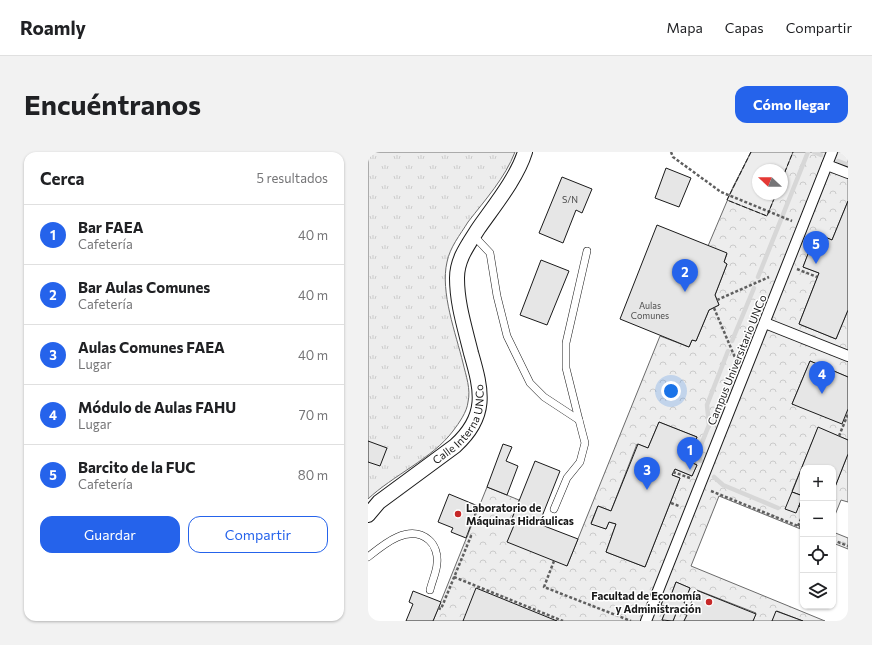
<!DOCTYPE html>
<html lang="es">
<meta charset="utf-8">
<style>
:root{--surface:#fff;--page:#f2f2f2;--text:#202124;--muted:#757577;--line:#e0e0e0;--accent:#2563eb}
body{margin:0;font-family:Commissioner,sans-serif;background:var(--page);color:var(--text)}
.controls{position:absolute;right:12px;bottom:12px;display:grid;overflow:hidden;border-radius:8px;box-shadow:0 1px 3px #0004}
.controls button{width:36px;height:36px;display:grid;place-items:center;padding:0;border:0;border-bottom:1px solid var(--line);background:var(--surface);color:var(--text);font:20px sans-serif}
.compass{position:absolute;left:384px;top:12px;width:36px;height:36px;border-radius:50%;background:var(--surface);box-shadow:0 1px 3px #0004;rotate:292deg}
.you{position:absolute;left:303px;top:239px;width:14px;height:14px;margin:-10px;border:3px solid #fff;border-radius:50%;background:#1a73e8;box-shadow:0 0 0 6px #1a73e833}
.badge{display:grid;place-items:center;width:26px;height:26px;border-radius:50%;background:var(--accent);color:#fff;font-size:13px;font-weight:700}
.pin{position:absolute;translate:-50% -33px;filter:drop-shadow(0 1px 2px #0008)}
.pin::after{content:'';position:absolute;top:21px;width:14px;height:12px;background:inherit;clip-path:polygon(0 0,100% 0,50% 100%)}
.list{margin:0;padding:0;list-style:none}
h2{display:flex;justify-content:space-between;align-items:center;height:52px;margin:0;padding:0 16px;font-size:17px}
h2 small{font-size:13px;font-weight:400;color:var(--muted)}
.list li{display:grid;grid-template-columns:26px 1fr auto;gap:12px;align-items:center;box-sizing:border-box;height:60px;padding:0 16px;border-top:1px solid var(--line)}
.list b{display:block;font-size:15px;white-space:nowrap}
.list p{margin:0;font-size:13px;white-space:nowrap;color:var(--muted)}
.list em{font-size:13px;font-style:normal;color:var(--muted)}
.actions{display:flex;gap:8px;padding:12px 16px}
.actions a{flex:1;padding:9px 0;border:1px solid var(--accent);border-radius:12px;text-align:center;font-size:14px;color:var(--accent)}
.actions .main{background:var(--accent);color:#fff}
.icon{flex:none;width:22px;height:22px;fill:none;stroke:currentColor;stroke-width:2;stroke-linecap:round;stroke-linejoin:round}
.map{position:relative;flex:none;width:480px;height:469px;overflow:hidden;border-radius:12px}
header{display:flex;align-items:center;gap:24px;box-sizing:border-box;height:56px;padding:0 20px;background:var(--surface);border-bottom:1px solid var(--line)}
header strong{font-size:19px}
nav{display:flex;gap:22px;margin-inline-start:auto;font-size:14px}
.intro{display:flex;align-items:center;justify-content:space-between;box-sizing:border-box;height:96px;padding:0 24px}
h1{margin:0;font-size:28px}
.button{padding:10px 18px;border-radius:12px;background:var(--accent);color:#fff;font-size:14px;font-weight:700}
main{display:flex;gap:24px;padding:0 24px}
aside{flex:1;background:var(--surface);border-radius:12px;box-shadow:0 1px 3px #0004}
.map>svg:first-child{display:block}
.grass{fill:url(#grass-tufts);stroke:#6a6a6a}
.park{fill:url(#park-crowns);stroke:#6a6a6a;fill-rule:evenodd}
.garden{fill:#ededed;stroke:#6a6a6a}
.lines{fill:none;stroke-linecap:round;stroke-linejoin:round}
.stream{stroke:#d7d7d7;stroke-width:4.5}
.building{fill:#e6e6e6;stroke:#1a1a1a}
.service-casing{stroke:#1a1a1a;stroke-width:8}
.pedestrian-casing{stroke:#1a1a1a;stroke-width:12}
.minor-casing{stroke:#1a1a1a;stroke-width:16}
.path{stroke:#5f5f5f;stroke-width:2.5;stroke-dasharray:3 2;stroke-linecap:butt}
.service{stroke:#fff;stroke-width:7}
.pedestrian{stroke:#fff;stroke-width:10}
.minor{stroke:#fff;stroke-width:14}
.fence{stroke:#1a1a1a;stroke-width:1;stroke-dasharray:5 2;stroke-linecap:butt}
.poi-dot{fill:#c62828;stroke:#fff;stroke-width:1.5}
.labels{text-anchor:middle;stroke-width:3;stroke-linejoin:round;paint-order:stroke}
.number-label{font-size:9px;fill:#4d4d4d}
.street-label{font-size:11px;fill:#1a1a1a;stroke:#fff}
.poi-label{font-size:11px;font-weight:bold;fill:#1a1a1a;stroke:#fff;text-anchor:start}
</style>
<header>
<strong>Roamly</strong>
<nav><a>Mapa</a><a>Capas</a><a>Compartir</a></nav>
</header>
<div class="intro"><h1>Encuéntranos</h1><a class="button">Cómo llegar</a></div>
<main>
<aside>
<h2>Cerca<small>5 resultados</small></h2>
<ul class="list">
<li><span class="badge">1</span><div><b>Bar FAEA</b><p>Cafetería</p></div><em>40 m</em></li>
<li><span class="badge">2</span><div><b>Bar Aulas Comunes</b><p>Cafetería</p></div><em>40 m</em></li>
<li><span class="badge">3</span><div><b>Aulas Comunes FAEA</b><p>Lugar</p></div><em>40 m</em></li>
<li><span class="badge">4</span><div><b>Módulo de Aulas FAHU</b><p>Lugar</p></div><em>70 m</em></li>
<li><span class="badge">5</span><div><b>Barcito de la FUC</b><p>Cafetería</p></div><em>80 m</em></li>
</ul>
<div class="actions"><a class="main">Guardar</a><a>Compartir</a></div>
</aside>
<div class="map">
<svg width="480" height="469" viewBox="0 0 480 469">
<defs>
<pattern id="grass-tufts" width="24" height="20" patternUnits="userSpaceOnUse"><rect width="24" height="20" fill="#ededed"/><path d="M3 7l-1-3M5 7V3M7 7l1-3M15 17l-1-3M17 17v-4M19 17l1-3" fill="none" stroke="#cbcbcb"/></pattern>
<pattern id="park-crowns" width="20" height="18" patternUnits="userSpaceOnUse"><rect width="20" height="18" fill="#ededed"/><path d="M2 6a3 3 0 1 1 6 0M12 15a3 3 0 1 1 6 0" fill="none" stroke="#cbcbcb"/></pattern>
</defs>
<rect width="100%" height="100%" fill="#fff"/>
<path class="grass" d="M0 0H147C137 26 117 48 100 70 92 83 82 95 79 110 72 140 88 182 95 211 98 224 103 237 100 250 99 260 91 271 85 279 65 306 24 324 0 347Z"/>
<g class="park">
<path d="M383 0H480V49L464 88 448 82 435 115 451 121 431 172 468 187 480 158V225L442 209 424 252 480 257V288L450 276 424 339 435 344 431 354 435 356V378L351 344 323 414 457 469H435L409 459 404 469H385L388 461 329 438 322 454 316 451 322 436 308 430 302 446 297 444 293 453 299 455 294 468 296 469H65L119 335 151 348 143 370 147 371 199 414 292 184 321 195 324 188 328 189 341 158 351 153 347 143 359 112 356 110 359 102 340 94 365 35ZM390 18H414V42H390ZM291 270 329 285 320 309 329 313 324 324 307 317 304 323 312 326 277 415 238 400 248 372 241 370 238 377 223 371 230 354 243 359 269 292 280 296Z"/>
<path d="M480 302V350L473 348 465 368V340Z"/>
<path d="M465 380 480 386V397L465 391Z"/>
<path d="M309 459 319 463 316 469H305Z"/>
</g>
<path class="garden" d="M383 0H425L414 27V18H390V42H408L399 64 359 48Z"/>
<g class="lines">
<g class="stream">
<path d="M446 0 453 3"/>
<path d="M470 9 480 13"/>
<path d="M390 125 440 0"/>
<path d="M364 189 386 136"/>
<path d="M333 309 329 303 341 273 339 253 360 199"/>
<path d="M346 325 355 333 410 356"/>
</g>
</g>
<g class="building">
<path d="M298 16 323 26 311 55 287 46Z"/>
<path d="M194 25 224 37 214 61 208 58 195 91 171 81Z"/>
<path d="M480 49V158L468 187 431 172 451 121 435 115 448 81 464 88Z"/>
<path d="M289 73 359 101 356 110 359 112 347 143 351 153 341 158 328 189 324 188 321 195 252 167Z"/>
<path d="M173 108 201 119 179 173 152 163Z"/>
<path d="M442 209 480 225V257L474 272 424 252Z"/>
<path d="M291 270 329 285 320 309 329 313 324 324 307 317 304 323 312 326 277 415 238 400 248 372 241 370 238 377 223 372 230 354 243 359 270 292 280 296Z"/>
<path d="M450 275 480 288V302L465 340V316H435V344L424 340Z"/>
<path d="M0 289 19 296 12 314 0 310Z"/>
<path d="M135 292 144 295 138 309 150 314 139 343 119 335Z"/>
<path d="M167 309 192 319 171 372 210 387 199 414 139 390 147 371 143 369Z"/>
<path d="M424 340 435 344 428 361 417 357Z"/>
<path d="M81 342 110 354 98 386 83 380 85 376 70 370Z"/>
<path d="M435 344V356L431 354Z"/>
<path d="M308 430 322 436 316 451 322 454 328 438 388 462 385 469H316L319 463 309 459 305 469 294 468 299 455 293 453 297 444 302 446Z"/>
<path d="M108 436 189 469H95Z"/>
<path d="M45 439 73 450 65 469H38L45 452 41 450Z"/>
<path d="M408 459 435 469H404Z"/>
</g>
<g class="lines">
<defs>
<g id="service">
<path d="M106 84 122 101 129 144 139 184 162 231 176 245 211 268 217 291 212 310 199 326 186 357"/>
<path d="M211 268 198 216V191L219 99"/>
<path d="M0 405C16 392 41 371 61 388 67 393 70 403 69 411 69 419 64 429 62 438"/>
</g>
<g id="pedestrian">
<path d="M459 13 480 21"/>
<path d="M397 171 480 204"/>
<path d="M278 469 464 0"/>
</g>
<g id="minor">
<path id="s1" d="M0 363 11 350 87 294C120 264 114 239 103 201 97 176 89 152 89 126 89 107 100 93 110 77 126 54 149 26 157 0"/>
</g>
</defs>
<use href="#service" class="service-casing"/>
<use href="#pedestrian" class="pedestrian-casing"/>
<use href="#minor" class="minor-casing"/>
<g class="path">
<path d="M303 0 305 5 353 40 424 69"/>
<path d="M429 117 449 125"/>
<path d="M349 148 401 125"/>
<path d="M346 156 368 208"/>
<path d="M471 284 480 262"/>
<path d="M305 320 322 326"/>
<path d="M343 339 435 376"/>
<path d="M303 351 311 354"/>
<path d="M430 374 435 362"/>
<path d="M465 388 480 394"/>
<path d="M186 409 176 435 263 469"/>
<path d="M86 425 195 469"/>
<path d="M70 456 73 457 103 384 99 383"/>
</g>
<use href="#service" class="service"/>
<use href="#pedestrian" class="pedestrian"/>
<use href="#minor" class="minor"/>
<g class="fence">
<path d="M383 0 359 48 399 64 408 42"/>
<path d="M414 27 425 0"/>
</g>
</g>
<g class="poi-dot">
<circle cx="90" cy="362" r="4"/>
<circle cx="341" cy="450" r="4"/>
</g>
<g class="labels">
<g class="number-label">
<text x="202" y="51">S/N</text>
<text x="282" y="157">Aulas<tspan x="282" dy="10">Comunes</tspan></text>
</g>
<g class="street-label">
<text transform="translate(369 208) rotate(-68)" y="4">Campus Universitario UNCo</text>
<text dy="4" stroke="none"><textPath href="#s1" startOffset="133">Calle Interna UNCo</textPath></text>
</g>
<g class="poi-label">
<text x="98" y="360">Laboratorio de<tspan x="98" dy="13">Máquinas Hidráulicas</tspan></text>
<text x="333" y="448" text-anchor="end">Facultad de Economía<tspan x="333" dy="13">y Administración</tspan></text>
</g>
</g>
</svg>
<div class="controls">
<button>+</button>
<button>−</button>
<button><svg class="icon" aria-label="locate" viewBox="0 0 24 24"><circle cx="12" cy="12" r="6"/><path d="M12 2v4M12 18v4M2 12h4M18 12h4"/></svg></button>
<button><svg class="icon" aria-label="layers" viewBox="0 0 24 24"><path d="M12 4l9 5-9 5-9-5zM3 14l9 5 9-5"/></svg></button>
</div>
<svg class="compass" viewBox="-18 -18 36 36"><path d="M0-13l5 13h-10z" fill="#e53935"/><path d="M0 13l5-13h-10z" fill="#757577"/></svg>
<div class="you"></div>
<div class="pin badge" style="left:322px;top:318px">1</div>
<div class="pin badge" style="left:317px;top:140px">2</div>
<div class="pin badge" style="left:279px;top:338px">3</div>
<div class="pin badge" style="left:454px;top:242px">4</div>
<div class="pin badge" style="left:448px;top:112px">5</div>
</div>
</main>
